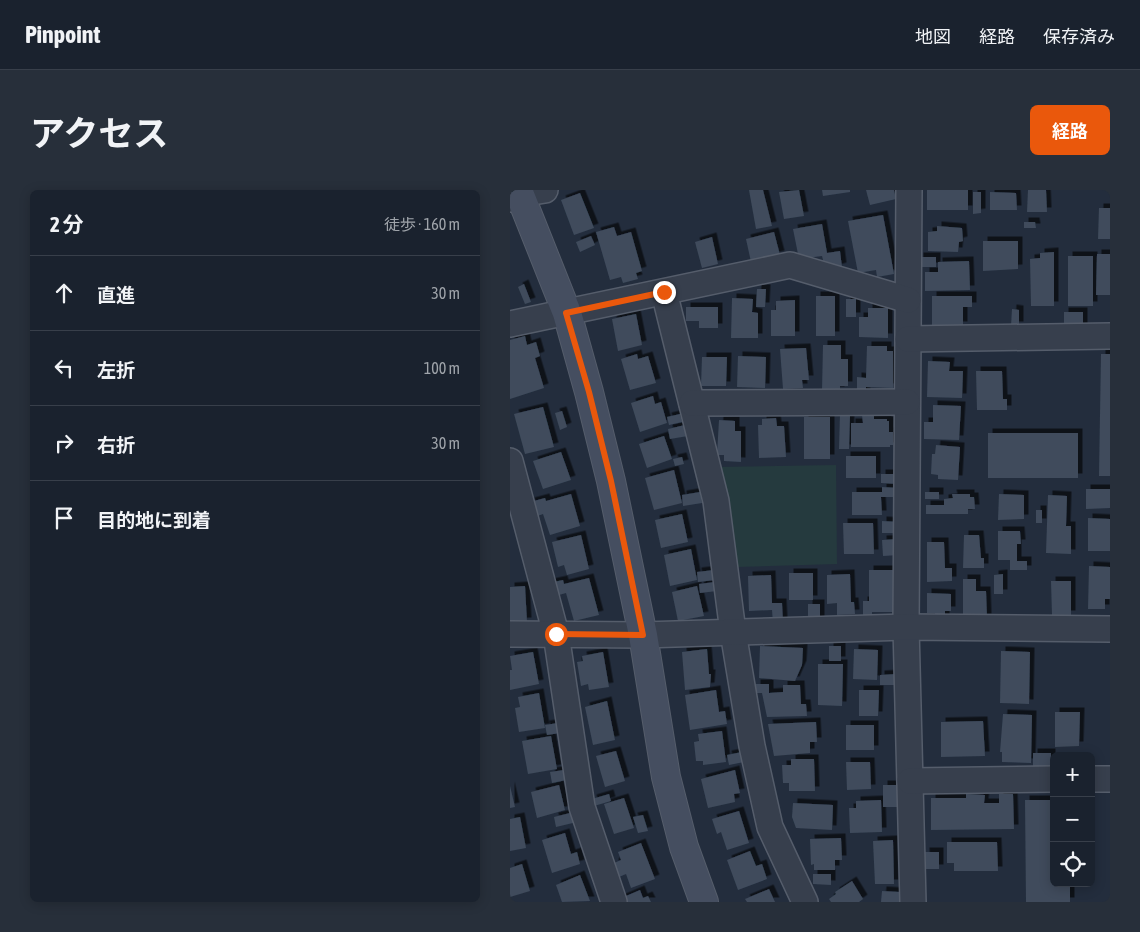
<!DOCTYPE html>
<html lang="ja">
<meta charset="utf-8">
<style>
:root{--surface:#1a222e;--page:#272f3a;--text:#f1f3f6;--muted:#9fa4aa;--line:#383f4a;--accent:#ea580c}
body{margin:0;font-family:"Asap Condensed","Noto Sans JP",sans-serif;background:var(--page);color:var(--text)}
.controls{position:absolute;right:15px;bottom:15px;display:grid;overflow:hidden;border-radius:8px;box-shadow:0 2px 12px #0003}
.controls button{width:45px;height:45px;display:grid;place-items:center;padding:0;border:0;border-bottom:1px solid var(--line);background:var(--surface);color:var(--text);font:25px sans-serif}
.stop{position:absolute;width:15px;height:15px;margin:-11px;border:4px solid #ea580c;border-radius:50%;background:#fff}
.stop.end{background:#ea580c;border-color:#fff;box-shadow:0 1px 5px #0008}
.list{margin:0;padding:0;list-style:none}
h2{display:flex;justify-content:space-between;align-items:center;height:65px;margin:0;padding:0 20px;font-size:21px}
h2 small{font-size:16px;font-weight:400;color:var(--muted)}
.list li{display:grid;grid-template-columns:32px 1fr auto;gap:15px;align-items:center;box-sizing:border-box;height:75px;padding:0 20px;border-top:1px solid var(--line)}
.list b{display:block;font-size:19px;white-space:nowrap}
.list em{font-size:16px;font-style:normal;color:var(--muted)}
.icon{flex:none;width:28px;height:28px;fill:none;stroke:currentColor;stroke-width:2;stroke-linecap:round;stroke-linejoin:round}
.map{position:relative;flex:none;width:600px;height:712px;overflow:hidden;border-radius:8px}
header{display:flex;align-items:center;gap:30px;box-sizing:border-box;height:70px;padding:0 25px;background:var(--surface);border-bottom:1px solid var(--line)}
header strong{font-size:24px}
nav{display:flex;gap:28px;margin-inline-start:auto;font-size:18px}
.intro{display:flex;align-items:center;justify-content:space-between;box-sizing:border-box;height:120px;padding:0 30px}
h1{margin:0;font-size:35px}
.button{padding:12px 22px;border-radius:8px;background:var(--accent);color:#fff;font-size:18px;font-weight:700}
main{display:flex;gap:30px;padding:0 30px}
aside{flex:1;background:var(--surface);border-radius:8px;box-shadow:0 2px 12px #0003}
.map>svg:first-child{display:block}
.green{fill:#253a3e}
.building{fill:#3f4b5c;filter:url(#shadow)}
.lines{fill:none;stroke-linecap:round;stroke-linejoin:round}
.street-casing{stroke:#555d6b;stroke-width:28}
.secondary-casing{stroke:#555d6b;stroke-width:30}
.street{stroke:#373f4d;stroke-width:25}
.secondary{stroke:#454e60;stroke-width:28}
.route{stroke:#ea580c;stroke-width:6}
</style>
<header>
<strong>Pinpoint</strong>
<nav><a>地図</a><a>経路</a><a>保存済み</a></nav>
</header>
<div class="intro"><h1>アクセス</h1><a class="button">経路</a></div>
<main>
<aside>
<h2>2 分<small>徒歩 · 160 m</small></h2>
<ul class="list">
<li><svg class="icon" aria-label="ahead" viewBox="0 0 24 24"><path d="M12 20V5M6 11l6-6 6 6"/></svg><div><b>直進</b></div><em>30 m</em></li>
<li><svg class="icon" aria-label="left" viewBox="0 0 24 24"><path d="M17 20v-9H6M10 6l-5 5 5 5"/></svg><div><b>左折</b></div><em>100 m</em></li>
<li><svg class="icon" aria-label="right" viewBox="0 0 24 24"><path d="M7 20v-9h11M14 6l5 5-5 5"/></svg><div><b>右折</b></div><em>30 m</em></li>
<li><svg class="icon" aria-label="arrive" viewBox="0 0 24 24"><path d="M6 21V4h12l-3 4 3 4H6"/></svg><div><b>目的地に到着</b></div></li>
</ul>
</aside>
<div class="map">
<svg width="600" height="712" viewBox="0 0 600 712">
<defs>
<filter id="shadow"><feDropShadow dx="4.5" dy="-4.5" stdDeviation="0" flood-color="#0009"/></filter>
</defs>
<rect width="100%" height="100%" fill="#232d3d"/>
<path class="green" d="M326 275 327 374 226 377 208 277Z"/>
<g class="building">
<path d="M239 0H253L262 36 246 39Z"/>
<path d="M289 0 294 26 274 29 269 2Z"/>
<path d="M312 0H340V2L313 6Z"/>
<path d="M356 0H384L386 9 360 15Z"/>
<rect x="417" y="0" width="41" height="20"/>
<path d="M518 0H536L537 22H517Z"/>
<path d="M463 2H471V23L463 24Z"/>
<path d="M480 2 506 3 507 20H480Z"/>
<path d="M70 3 84 38 64 45 51 10Z"/>
<path d="M589 18H600V49H588Z"/>
<path d="M373 25 384 84 367 87 366 80 348 83 338 31Z"/>
<path d="M514 32H525L526 38H514Z"/>
<path d="M312 34 317 63 330 61 332 77 325 79 314 74 312 66 289 69 283 39Z"/>
<path d="M427 36 452 38 453 51 449 52 448 62 418 61V42L427 41Z"/>
<path d="M104 37 107 46 121 42 132 81 126 83 128 89 113 93 111 87 100 90 86 42Z"/>
<path d="M264 42 270 65 241 72 236 49Z"/>
<path d="M81 46 85 55 70 62 66 52Z"/>
<path d="M202 47 208 74 192 78 185 52Z"/>
<path d="M473 51H508V79L473 81Z"/>
<path d="M544 62V116H521L520 69 530 68V63Z"/>
<path d="M587 64H600V105H586Z"/>
<rect x="558" y="66" width="25" height="50"/>
<rect x="409" y="67" width="17" height="10"/>
<path d="M459 71 460 100 415 101V82H428V72Z"/>
<path d="M14 94 21 112 15 114 8 97Z"/>
<path d="M247 99H256L255 117H246Z"/>
<rect x="306" y="106" width="19" height="40"/>
<path d="M422 106H462V117H453V136L422 135Z"/>
<path d="M222 108 243 109 242 122 248 123V148H221Z"/>
<rect x="336" y="109" width="10" height="18"/>
<path d="M285 110V146H261V120H266V111Z"/>
<path d="M176 117H208V138H189V131H176Z"/>
<path d="M358 118H378V148L349 147V127H358Z"/>
<path d="M502 119 509 120V136H501Z"/>
<path d="M554 122H573V140L554 141Z"/>
<path d="M126 124 132 155 108 161 102 129Z"/>
<path d="M15 146 17 155 26 152 30 166 25 168 34 198 0 209V150Z"/>
<path d="M313 155H331V169H338V196H330V201H312Z"/>
<path d="M357 156H377V161H383V198L356 197V206H347V187L356 188Z"/>
<path d="M296 158 299 190H292L293 198 273 199 270 159Z"/>
<path d="M127 164 128 169 138 166 146 193 120 200 111 169Z"/>
<path d="M591 164H600V286H589Z"/>
<path d="M228 166 256 167 255 198 227 197Z"/>
<path d="M192 167H217L216 196H191Z"/>
<path d="M418 171 440 172 439 181H453L452 208 417 207Z"/>
<path d="M466 181H492L493 209H497V220H467Z"/>
<path d="M143 206 145 214 151 212 157 233 130 242 121 213Z"/>
<path d="M423 215 451 216 449 250 414 249V232H423Z"/>
<path d="M33 217 44 257 15 264 4 224Z"/>
<path d="M52 221 57 237 50 240 45 223Z"/>
<path d="M170 224 172 232 159 235 157 227Z"/>
<path d="M330 224 340 225 339 259H329Z"/>
<path d="M352 225H364V229H377V231H379V242H383V255H380V257H341V233H353Z"/>
<rect x="294" y="227" width="26" height="42"/>
<path d="M266 228 267 236H274L276 267 249 268 248 235H252V229Z"/>
<path d="M209 230 225 231V241H231V272L214 271V265H207Z"/>
<path d="M175 235 178 246 160 249 158 239Z"/>
<rect x="478" y="243" width="90" height="45"/>
<path d="M154 246 162 269 137 278 129 254Z"/>
<path d="M426 255 450 257 448 290 428 289V285L421 284 422 264H425Z"/>
<path d="M51 262 61 290 33 299 23 271Z"/>
<rect x="336" y="266" width="30" height="22"/>
<path d="M172 267 174 274 165 276 163 269Z"/>
<path d="M164 280 172 313 144 320 135 288Z"/>
<path d="M371 284H388V294L371 293Z"/>
<path d="M372 297 389 298V307H371L372 325H342V302H372Z"/>
<path d="M576 299H600V318L576 319Z"/>
<path d="M190 302 192 313 173 316 172 305Z"/>
<rect x="415" y="302" width="14" height="7"/>
<path d="M61 304 70 336 40 345 33 324 25 327 20 312 35 308 36 311Z"/>
<path d="M442 304H460V307H464L465 319H458V324H416V315H434V309L443 308Z"/>
<path d="M489 304 514 305V329L488 330Z"/>
<path d="M538 305 557 306 556 336H561V364L536 363Z"/>
<rect x="526" y="320" width="6" height="13"/>
<path d="M172 324 178 352 151 358 145 330Z"/>
<path d="M578 328 600 329V361H578Z"/>
<path d="M372 331 389 332 388 343H372Z"/>
<path d="M333 333H363L364 364H334Z"/>
<path d="M488 341H510L511 354H507V371H517V380H500V370H488Z"/>
<path d="M71 345 79 379 57 385 54 375 48 377 42 352Z"/>
<path d="M454 345H469L471 368H474V378H453Z"/>
<path d="M389 349V365L373 366 372 350Z"/>
<path d="M417 352H434L435 378H442V391L417 392Z"/>
<path d="M181 359 187 390 160 396 154 365Z"/>
<path d="M579 376 600 377V409H595V419H578Z"/>
<path d="M204 380 205 390 188 392 187 382Z"/>
<path d="M359 380H390V422H362V426H353V411H359Z"/>
<rect x="279" y="383" width="24" height="27"/>
<path d="M340 384 341 412H344L345 424 327 425V413L317 414V385Z"/>
<path d="M493 384V404H484V385Z"/>
<path d="M261 385 262 413H272L273 433H263L262 420 239 421 238 386Z"/>
<path d="M79 388 89 425 64 431 56 403 42 407 39 393 53 390 54 394Z"/>
<path d="M453 389H466V401H476L477 428 453 429Z"/>
<path d="M541 391H561V425H542Z"/>
<path d="M205 392 207 401 190 403 189 394Z"/>
<path d="M15 396 17 432 0 433V397Z"/>
<path d="M187 396 194 426 168 431 162 402Z"/>
<path d="M417 403 441 404V421H435V431H424L425 423H417Z"/>
<rect x="298" y="414" width="12" height="20"/>
<path d="M250 456 293 458 292 475 285 491 249 488Z"/>
<rect x="319" y="456" width="12" height="15"/>
<path d="M197 459 199 484H201L200 497 175 500 172 462Z"/>
<path d="M344 459 368 460 367 490 343 489Z"/>
<path d="M491 461 520 462 519 514 490 513Z"/>
<path d="M23 462 29 494 0 500V480H2L0 466Z"/>
<path d="M93 462 99 497 79 500 78 494 71 496 67 472 73 471 72 466Z"/>
<path d="M308 474H333L332 516 308 515Z"/>
<path d="M387 484V495H370V485Z"/>
<path d="M246 494H259V503L273 502V495H290L291 514H296L297 526 257 527 252 503H246Z"/>
<path d="M206 500 209 522 215 521 217 534 180 540 175 505Z"/>
<path d="M349 500H369L368 526H349Z"/>
<path d="M29 503 35 538 9 542 5 518 10 517 8 507Z"/>
<path d="M97 511 105 550 83 555 75 517Z"/>
<path d="M545 522H570L569 556 545 557Z"/>
<path d="M493 524 522 525 521 573 492 572V562H490Z"/>
<path d="M473 531 475 566 431 567V532Z"/>
<path d="M306 532 307 552H300V563L264 566 258 534Z"/>
<path d="M48 533 50 543 37 545 35 535Z"/>
<rect x="336" y="535" width="28" height="25"/>
<path d="M212 541 216 572 193 575V571H186L184 552 189 551 188 544Z"/>
<path d="M41 546 47 579 18 584 12 551Z"/>
<path d="M106 561 115 591 95 597 86 566Z"/>
<path d="M237 561 239 571 219 575 217 565Z"/>
<rect x="523" y="563" width="18" height="19"/>
<path d="M281 569H304L305 601H279V593H273L272 575H281Z"/>
<path d="M336 572H360L361 599 337 600Z"/>
<path d="M54 580 56 590 42 593 40 582Z"/>
<path d="M225 580 230 603 224 604 225 612 198 618 191 589Z"/>
<path d="M49 595 55 620 27 628 21 602Z"/>
<path d="M373 595H390L389 617H373Z"/>
<path d="M0 596 5 617 0 618Z"/>
<path d="M99 604 101 611 84 616 82 609Z"/>
<path d="M456 604 475 605 474 613H489V604H503L504 639 421 640V608H456Z"/>
<path d="M114 608 124 638 104 644 94 614Z"/>
<path d="M371 610 372 642 340 643 339 618H346V611Z"/>
<path d="M515 610H544V693H560V712H516Z"/>
<path d="M283 613 323 615 322 640 286 638 282 627Z"/>
<path d="M229 621 239 653 217 660 211 642 207 644 202 629Z"/>
<path d="M64 622 67 632 46 637 44 627Z"/>
<path d="M133 625 138 641 128 643 123 627Z"/>
<path d="M10 627 16 658 0 661V629Z"/>
<path d="M55 643 61 664 67 662 70 674 42 683 32 650Z"/>
<path d="M331 648 332 670H325V680H304V674L301 675 300 649Z"/>
<path d="M383 650 384 694H365L363 651Z"/>
<path d="M437 652H487L488 681H444V673H437Z"/>
<path d="M131 653 145 689 121 698 116 684 109 687 104 673 111 670 108 662Z"/>
<path d="M240 661 246 676 252 674 257 689 228 700 217 670Z"/>
<path d="M415 662H429V679H416Z"/>
<path d="M12 674 20 701 0 707V678Z"/>
<path d="M303 684H321V695L303 694Z"/>
<path d="M70 685 80 711 52 712 46 695Z"/>
<path d="M342 691 353 709 349 712H321L319 709 326 704 325 702Z"/>
<path d="M259 699 265 712H237L235 709Z"/>
<path d="M130 700 133 708 138 706 141 712H111L109 709Z"/>
<path d="M372 701 390 702V712H371Z"/>
</g>
<g class="lines">
<defs>
<g id="street">
<path d="M399 0 396 437 403 712"/>
<path d="M0 9 10 4 35 0"/>
<path d="M154 102 206 311 223 442 242 556 260 637 295 712"/>
<path d="M0 134 280 75 398 110"/>
<path d="M398 149 600 146"/>
<path d="M182 213 397 212"/>
<path d="M0 271 46 444 72 617 104 712"/>
<path d="M0 444 133 445 396 437 600 439"/>
<path d="M581 589H600"/>
<path d="M400 591 544 589"/>
</g>
<path id="secondary" d="M8 0 57 123 79 202 101 291 133 445 156 587 174 657 194 712"/>
</defs>
<use href="#street" class="street-casing"/>
<use href="#secondary" class="secondary-casing"/>
<use href="#street" class="street"/>
<use href="#secondary" class="secondary"/>
</g>
<g class="lines">
<path class="route" d="M46 444 133 445 101 291 79 202 56 123 154 102"/>
</g>
</svg>
<div class="controls">
<button>+</button>
<button>−</button>
<button><svg class="icon" aria-label="locate" viewBox="0 0 24 24"><circle cx="12" cy="12" r="6"/><path d="M12 2v4M12 18v4M2 12h4M18 12h4"/></svg></button>
</div>
<div class="stop" style="left:46px;top:444px"></div>
<div class="stop end" style="left:154px;top:102px"></div>
</div>
</main>
